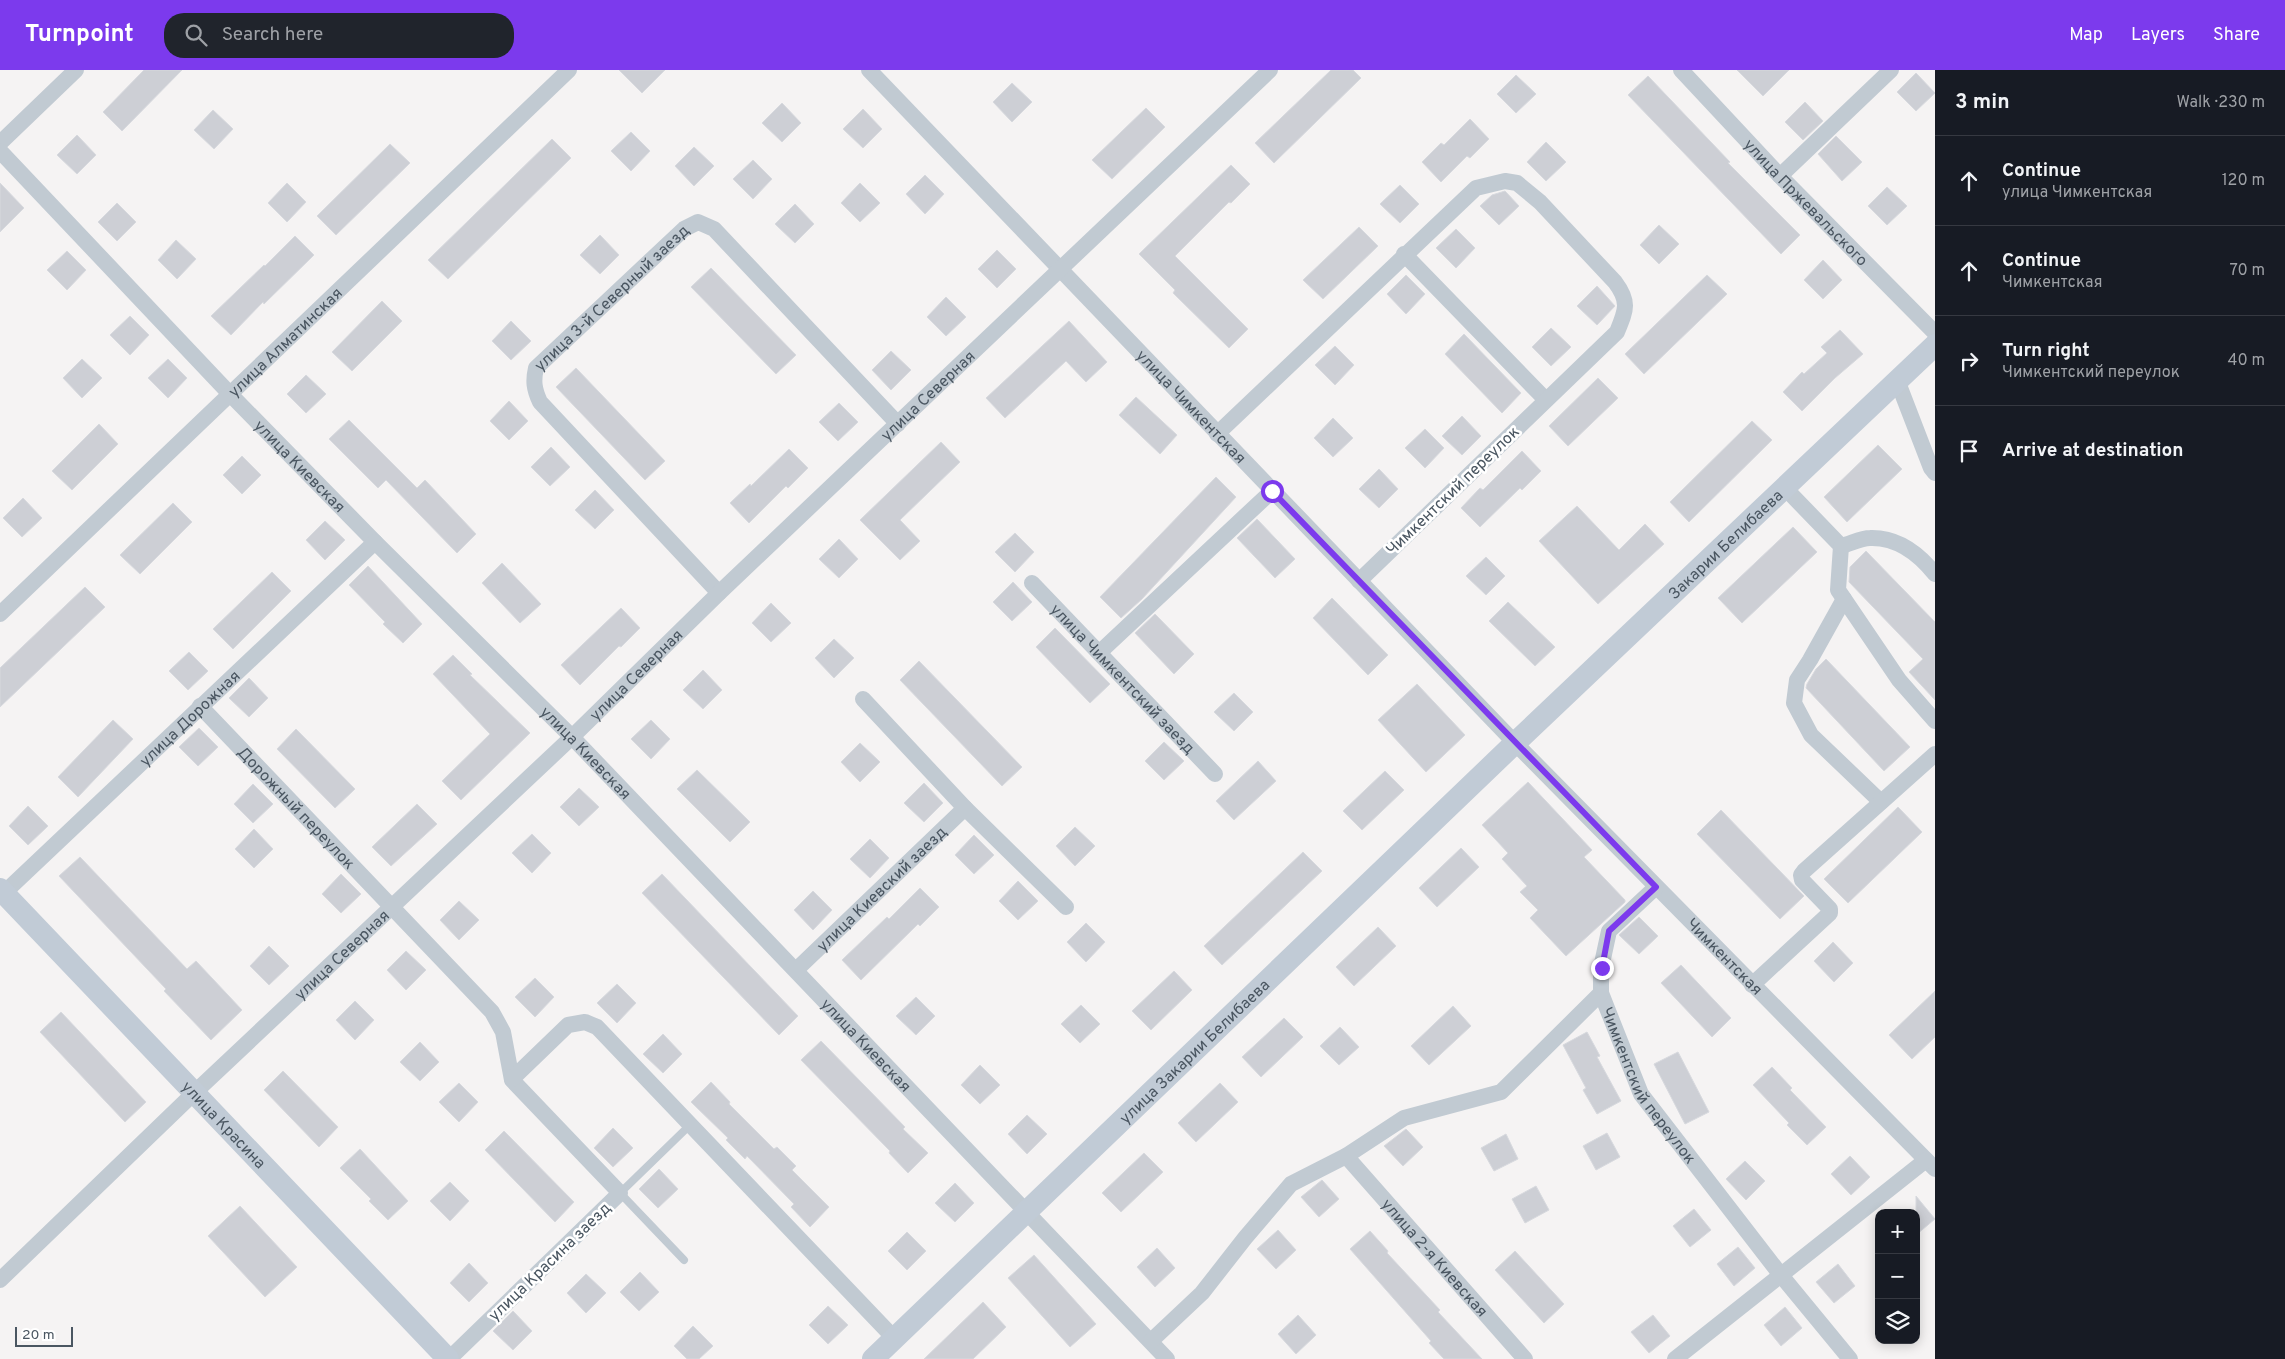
<!DOCTYPE html>
<meta charset="utf-8">
<style>
:root{--surface:#171b24;--page:#20242c;--text:#f1f3f6;--muted:#9ea1a6;--line:#363941;--accent:#7c3aed}
body{margin:0;font-family:Overpass,sans-serif;background:var(--page);color:var(--text)}
.controls{position:absolute;right:15px;bottom:15px;display:grid;overflow:hidden;border-radius:10px;box-shadow:0 2px 12px #0003}
.controls button{width:45px;height:45px;display:grid;place-items:center;padding:0;border:0;border-bottom:1px solid var(--line);background:var(--surface);color:var(--text);font:25px sans-serif}
.scale{position:absolute;left:15px;bottom:12px;width:58px;box-sizing:border-box;padding-left:5px;border:2px solid #4a5661;border-top:0;font-size:14px;line-height:18px;white-space:nowrap;color:#4a5661;-webkit-text-stroke:4px #fff;paint-order:stroke}
.stop{position:absolute;width:15px;height:15px;margin:-11px;border:4px solid #7c3aed;border-radius:50%;background:#fff}
.stop.end{background:#7c3aed;border-color:#fff;box-shadow:0 1px 5px #0008}
.list{margin:0;padding:0;list-style:none}
h2{display:flex;justify-content:space-between;align-items:center;height:65px;margin:0;padding:0 20px;font-size:21px}
h2 small{font-size:16px;font-weight:400;color:var(--muted)}
.list li{display:grid;grid-template-columns:32px 1fr auto;gap:15px;align-items:center;box-sizing:border-box;height:90px;padding:0 20px;border-top:1px solid var(--line)}
.list b{display:block;font-size:19px;white-space:nowrap}
.list p{margin:0;font-size:16px;white-space:nowrap;color:var(--muted)}
.list em{font-size:16px;font-style:normal;color:var(--muted)}
.icon{flex:none;width:28px;height:28px;fill:none;stroke:currentColor;stroke-width:2;stroke-linecap:round;stroke-linejoin:round}
.map{position:relative;flex:none;width:1935px;height:1289px;overflow:hidden}
header{display:flex;align-items:center;gap:30px;box-sizing:border-box;height:70px;padding:0 25px;background:var(--accent);color:#fff}
header strong{font-size:24px}
nav{display:flex;gap:28px;margin-inline-start:auto;font-size:18px}
.search{width:350px;height:45px;background:var(--page);display:flex;align-items:center;gap:12px;box-sizing:border-box;padding:0 18px;border-radius:20px;color:var(--muted);font-size:19px}
main{display:flex}
aside{flex:1;background:var(--surface)}
.map>svg:first-child{display:block}
.building{fill:#cdcfd5;stroke:#d7d9de}
.lines{fill:none;stroke-linecap:round;stroke-linejoin:round}
.lane{stroke:#c1cad2;stroke-width:8}
.street{stroke:#c1cad2;stroke-width:16}
.secondary{stroke:#c1cbd6;stroke-width:22}
.route{stroke:#7c3aed;stroke-width:6}
.labels{text-anchor:middle;stroke-width:5;stroke-linejoin:round;paint-order:stroke}
.street-label{font-size:16px;fill:#4a5661;stroke:#fff}
</style>
<header>
<strong>Turnpoint</strong>
<div class="search"><svg class="icon" aria-label="search" viewBox="0 0 24 24"><circle cx="10" cy="10" r="6"/><path d="M15 15l6 6"/></svg>Search here</div>
<nav><a>Map</a><a>Layers</a><a>Share</a></nav>
</header>
<main>
<div class="map">
<svg width="1935" height="1289" viewBox="0 0 1935 1289">
<rect width="100%" height="100%" fill="#f5f3f3"/>
<g class="building">
<path d="M144 0H182L122 61 103 42Z"/>
<path d="M619 0H665L642 23Z"/>
<path d="M1331 0H1353L1361 8 1274 93 1255 73Z"/>
<path d="M1737 0H1789L1763 26Z"/>
<path d="M1916 3 1935 23 1916 41 1897 22Z"/>
<path d="M1516 5 1536 24 1516 43 1497 24Z"/>
<path d="M1648 6 1730 92 1728 93 1800 165 1781 184 1628 25Z"/>
<path d="M1012 13 1032 32 1012 52 993 32Z"/>
<path d="M1805 32 1823 51 1803 70 1785 52Z"/>
<path d="M782 33 801 53 782 72 762 53Z"/>
<path d="M1146 38 1165 57 1112 109 1092 90Z"/>
<path d="M863 39 882 59 863 78 843 59Z"/>
<path d="M213 40 233 59 214 79 194 60Z"/>
<path d="M1470 49 1489 69 1470 88 1467 86 1441 112 1422 92 1441 73 1444 75Z"/>
<path d="M631 62 650 81 631 101 611 81Z"/>
<path d="M77 65 96 85 77 104 57 85Z"/>
<path d="M1836 66 1862 92 1842 111 1818 84Z"/>
<path d="M552 69 571 88 448 209 428 190Z"/>
<path d="M1546 72 1566 92 1546 111 1527 92Z"/>
<path d="M390 74 410 93 336 165 317 146Z"/>
<path d="M694 77 714 96 694 116 675 96Z"/>
<path d="M753 90 772 109 753 129 733 109Z"/>
<path d="M1231 95 1250 114 1231 133 1229 132 1175 186 1248 259 1229 278 1173 223 1175 220 1139 184Z"/>
<path d="M925 105 944 124 925 144 906 124Z"/>
<path d="M0 113 24 138 0 162Z"/>
<path d="M287 113 306 132 287 152 268 133Z"/>
<path d="M860 113 880 133 860 152 841 133Z"/>
<path d="M1400 115 1419 134 1400 153 1380 134Z"/>
<path d="M1887 117 1907 136 1887 155 1868 136Z"/>
<path d="M1505 121 1519 136 1499 155 1480 136 1492 125Z"/>
<path d="M117 133 136 152 117 171 98 152Z"/>
<path d="M795 134 814 154 795 173 775 154Z"/>
<path d="M1659 155 1679 174 1659 194 1640 175Z"/>
<path d="M1359 157 1378 176 1323 229 1303 210Z"/>
<path d="M1456 159 1475 178 1456 198 1436 178Z"/>
<path d="M600 165 619 185 600 204 580 185Z"/>
<path d="M295 166 314 185 264 234 263 232 231 265 211 246 264 195 265 196Z"/>
<path d="M176 170 196 189 177 209 158 190Z"/>
<path d="M997 180 1016 199 997 218 978 199Z"/>
<path d="M67 181 86 200 67 220 47 200Z"/>
<path d="M1823 190 1842 210 1823 229 1804 210Z"/>
<path d="M711 198 796 285 776 304 691 217Z"/>
<path d="M1406 205 1425 224 1406 244 1387 224Z"/>
<path d="M1707 205 1727 224 1644 304 1625 284Z"/>
<path d="M1597 216 1615 236 1597 255 1577 236Z"/>
<path d="M946 227 966 247 946 266 927 247Z"/>
<path d="M382 231 402 251 352 301 332 282Z"/>
<path d="M130 246 149 265 130 285 110 265Z"/>
<path d="M511 251 531 271 511 290 492 271Z"/>
<path d="M1069 251 1107 292 1086 312 1066 291 1005 348 986 328Z"/>
<path d="M1551 258 1571 277 1551 296 1532 277Z"/>
<path d="M1840 260 1863 284 1835 308 1802 341 1783 322 1802 302 1804 304 1827 283 1821 277Z"/>
<path d="M1464 264 1521 323 1502 343 1445 284Z"/>
<path d="M1335 276 1354 295 1335 315 1315 295Z"/>
<path d="M891 281 911 300 891 320 872 300Z"/>
<path d="M82 289 102 308 82 328 63 308Z"/>
<path d="M168 289 187 308 168 328 148 308Z"/>
<path d="M576 298 665 391 645 410 556 317Z"/>
<path d="M306 305 326 324 306 343 287 324Z"/>
<path d="M1598 308 1618 328 1568 376 1549 356Z"/>
<path d="M1136 327 1177 365 1160 384 1119 345Z"/>
<path d="M509 331 528 351 509 370 490 351Z"/>
<path d="M839 333 858 352 838 371 819 352Z"/>
<path d="M1462 346 1481 366 1462 385 1442 366Z"/>
<path d="M1333 348 1353 368 1333 387 1314 368Z"/>
<path d="M349 350 417 418 425 410 476 464 457 483 386 410 378 418 329 369Z"/>
<path d="M1752 351 1772 370 1689 452 1670 432Z"/>
<path d="M99 354 118 374 72 420 52 401Z"/>
<path d="M1425 359 1444 378 1425 398 1405 378Z"/>
<path d="M941 372 960 392 900 450 920 471 900 490 860 450Z"/>
<path d="M1878 375 1902 399 1847 452 1824 427Z"/>
<path d="M551 377 570 397 550 416 531 397Z"/>
<path d="M789 379 808 398 788 418 786 416 749 453 730 433 750 414 751 416Z"/>
<path d="M1522 381 1541 401 1522 420 1520 418 1480 457 1461 438 1480 418 1483 420Z"/>
<path d="M242 386 261 405 242 424 223 405Z"/>
<path d="M1379 399 1398 419 1379 438 1359 419Z"/>
<path d="M1216 407 1236 427 1142 529 1121 548 1100 527Z"/>
<path d="M595 420 614 440 595 459 575 440Z"/>
<path d="M23 428 42 448 22 467 3 448Z"/>
<path d="M173 433 192 452 140 504 120 485Z"/>
<path d="M1577 436 1619 480 1645 454 1664 474 1598 534 1539 471Z"/>
<path d="M1257 449 1295 489 1275 508 1237 468Z"/>
<path d="M325 451 345 470 325 490 306 470Z"/>
<path d="M1793 457 1817 482 1742 553 1718 528Z"/>
<path d="M1015 463 1034 482 1015 502 995 482Z"/>
<path d="M839 469 858 489 839 508 819 489Z"/>
<path d="M1866 481 1935 552V630L1909 602 1923 589 1849 512 1850 497Z"/>
<path d="M1486 487 1505 506 1486 525 1466 506Z"/>
<path d="M502 493 541 534 520 553 482 513Z"/>
<path d="M368 496 422 554 403 573 383 554 385 552 349 515Z"/>
<path d="M272 502 291 521 233 579 213 559Z"/>
<path d="M1013 512 1032 532 1012 551 993 532Z"/>
<path d="M85 517 105 537 0 637V598Z"/>
<path d="M1332 528 1388 585 1368 605 1313 548Z"/>
<path d="M1508 532 1555 577 1535 596 1489 551Z"/>
<path d="M771 533 791 553 771 572 752 553Z"/>
<path d="M621 538 640 558 621 577 619 576 580 615 561 595Z"/>
<path d="M1155 544 1194 584 1174 604 1135 563Z"/>
<path d="M1055 558 1110 614 1090 633 1036 577Z"/>
<path d="M834 569 854 588 834 608 815 588Z"/>
<path d="M189 582 208 601 188 620 169 601Z"/>
<path d="M453 585 472 604 470 605 530 663 461 730 442 711 490 664 433 604Z"/>
<path d="M1826 589 1910 677 1884 701 1806 618 1807 614 1816 599Z"/>
<path d="M919 591 1022 697 1002 716 900 610Z"/>
<path d="M703 600 722 620 703 639 683 620Z"/>
<path d="M249 608 268 628 249 647 229 628Z"/>
<path d="M1417 614 1465 665 1426 702 1378 650Z"/>
<path d="M1234 623 1253 642 1234 661 1214 642Z"/>
<path d="M113 650 133 669 78 727 58 707Z"/>
<path d="M651 650 670 669 651 689 631 669Z"/>
<path d="M199 658 218 677 198 696 179 677Z"/>
<path d="M296 659 355 719 335 738 277 679Z"/>
<path d="M1164 672 1184 691 1164 710 1145 691Z"/>
<path d="M860 673 880 692 860 712 841 692Z"/>
<path d="M1258 691 1276 711 1234 750 1216 731Z"/>
<path d="M697 700 750 752 730 772 677 719Z"/>
<path d="M1385 701 1404 720 1362 760 1343 741Z"/>
<path d="M1528 712 1592 780 1584 787 1625 830V832L1566 886 1530 848 1538 840 1520 822 1527 816 1502 789 1508 783 1482 755Z"/>
<path d="M924 713 943 733 924 752 904 733Z"/>
<path d="M253 714 273 734 253 753 234 734Z"/>
<path d="M579 718 599 737 579 756 560 737Z"/>
<path d="M417 734 437 754 391 796 372 777Z"/>
<path d="M28 736 48 756 28 775 9 756Z"/>
<path d="M1898 737 1922 762 1848 833 1824 809Z"/>
<path d="M1721 740 1804 826 1780 849 1697 764Z"/>
<path d="M1075 757 1095 776 1075 796 1056 776Z"/>
<path d="M254 759 273 779 254 798 235 779Z"/>
<path d="M532 764 551 783 532 803 512 783Z"/>
<path d="M974 765 994 785 974 804 955 785Z"/>
<path d="M870 769 889 788 870 808 850 789Z"/>
<path d="M1461 778 1479 797 1437 837 1419 818Z"/>
<path d="M1303 782 1322 801 1222 895 1204 876Z"/>
<path d="M80 787 187 899 196 891 242 940 211 970 164 921 166 919 59 806Z"/>
<path d="M341 804 361 824 341 843 322 824Z"/>
<path d="M662 804 798 946 779 965 642 823Z"/>
<path d="M1018 811 1038 831 1018 850 999 831Z"/>
<path d="M920 818 939 837 920 856 918 854 861 910 842 890 887 847 889 849Z"/>
<path d="M813 821 832 840 813 860 794 840Z"/>
<path d="M459 831 479 850 459 870 440 850Z"/>
<path d="M1639 847 1658 866 1639 884 1619 865Z"/>
<path d="M1086 853 1105 872 1086 892 1067 872Z"/>
<path d="M1378 857 1396 876 1354 916 1336 897Z"/>
<path d="M1833 872 1853 893 1834 912 1814 891Z"/>
<path d="M269 876 289 896 269 915 250 896Z"/>
<path d="M406 881 426 900 406 920 387 900Z"/>
<path d="M1681 895 1731 948 1712 967 1661 913Z"/>
<path d="M1174 901 1192 920 1151 960 1132 941Z"/>
<path d="M535 908 554 927 535 947 515 927Z"/>
<path d="M617 914 636 933 617 953 597 933Z"/>
<path d="M1935 921V967L1912 989 1889 965Z"/>
<path d="M916 927 935 946 916 965 896 946Z"/>
<path d="M355 931 374 950 355 970 336 950Z"/>
<path d="M1081 935 1100 954 1080 973 1061 954Z"/>
<path d="M1453 936 1471 956 1429 995 1411 976Z"/>
<path d="M61 942 146 1032 125 1052 40 962Z"/>
<path d="M1284 948 1303 967 1261 1007 1242 987Z"/>
<path d="M1340 957 1359 977 1339 995 1320 976Z"/>
<path d="M1587 962 1600 986 1597 987 1621 1031 1597 1044 1583 1020 1586 1018 1563 975Z"/>
<path d="M663 964 682 984 663 1003 643 984Z"/>
<path d="M821 971 905 1057 903 1059 928 1083 908 1103 889 1083 890 1081 801 990Z"/>
<path d="M420 972 439 992 420 1011 400 992Z"/>
<path d="M1678 982 1709 1042 1685 1054 1654 994Z"/>
<path d="M980 995 1000 1015 980 1034 961 1015Z"/>
<path d="M1772 997 1792 1018 1790 1020 1826 1057 1807 1075 1787 1055 1789 1053 1753 1015Z"/>
<path d="M283 1001 338 1057 319 1077 264 1020Z"/>
<path d="M711 1012 730 1032 729 1034 774 1079 777 1077 796 1096 792 1100 829 1137 810 1157 791 1137 794 1134 747 1086 745 1089 726 1070 728 1068 691 1032Z"/>
<path d="M459 1013 478 1032 459 1052 439 1032Z"/>
<path d="M1220 1013 1238 1032 1196 1072 1178 1053Z"/>
<path d="M1027 1045 1047 1064 1027 1084 1008 1064Z"/>
<path d="M613 1058 633 1078 613 1097 594 1078Z"/>
<path d="M1406 1059 1423 1077 1403 1096 1384 1076Z"/>
<path d="M504 1061 574 1132 555 1152 485 1080Z"/>
<path d="M1607 1063 1620 1087 1596 1100 1583 1076Z"/>
<path d="M1506 1064 1518 1089 1494 1101 1481 1078Z"/>
<path d="M360 1079 408 1131 388 1150 369 1131 371 1129 340 1098Z"/>
<path d="M1144 1083 1163 1102 1121 1142 1102 1123Z"/>
<path d="M1850 1086 1870 1107 1851 1125 1831 1104Z"/>
<path d="M1745 1091 1765 1111 1746 1130 1726 1109Z"/>
<path d="M659 1099 678 1119 658 1138 639 1119Z"/>
<path d="M1322 1110 1339 1129 1319 1147 1301 1127Z"/>
<path d="M450 1112 469 1131 450 1151 430 1131Z"/>
<path d="M955 1113 974 1133 955 1152 935 1133Z"/>
<path d="M1536 1116 1549 1140 1525 1153 1512 1129Z"/>
<path d="M1916 1126 1935 1149 1916 1165Z"/>
<path d="M240 1136 297 1197 265 1227 208 1166Z"/>
<path d="M1694 1139 1711 1160 1690 1177 1673 1156Z"/>
<path d="M1278 1160 1296 1180 1276 1199 1257 1179Z"/>
<path d="M1370 1161 1388 1181 1387 1183 1440 1240 1438 1242 1482 1289H1444L1429 1273 1431 1271 1350 1179Z"/>
<path d="M907 1162 926 1181 907 1200 888 1181Z"/>
<path d="M1738 1177 1755 1198 1734 1216 1717 1194Z"/>
<path d="M1157 1178 1175 1198 1155 1217 1137 1197Z"/>
<path d="M1515 1181 1564 1234 1544 1253 1495 1200Z"/>
<path d="M1034 1185 1096 1254 1070 1277 1008 1208Z"/>
<path d="M469 1193 488 1213 469 1232 450 1213Z"/>
<path d="M1838 1194 1855 1216 1834 1233 1816 1212Z"/>
<path d="M640 1202 659 1222 639 1241 620 1222Z"/>
<path d="M586 1204 606 1223 586 1243 567 1223Z"/>
<path d="M983 1232 1006 1257 973 1289H924Z"/>
<path d="M828 1236 848 1255 828 1274 809 1255Z"/>
<path d="M1785 1237 1802 1258 1781 1276 1764 1255Z"/>
<path d="M513 1241 532 1261 513 1280 493 1261Z"/>
<path d="M1298 1245 1316 1265 1296 1284 1278 1264Z"/>
<path d="M1653 1245 1670 1266 1649 1283 1631 1262Z"/>
<path d="M693 1256 713 1276 699 1289H687L674 1276Z"/>
</g>
<g class="lines">
<path class="lane" d="M684 1190 620 1123 690 1055"/>
<g class="street">
<path id="s1" d="M869 0 1515 673 1935 1099"/>
<path id="s2" d="M1681 0 1780 106 1935 263"/>
<path d="M0 73 76 0"/>
<path id="s3" d="M0 81 229 323 375 472 572 667 1167 1289"/>
<path d="M1780 106 1891 0"/>
<path d="M1404 184 1545 329"/>
<path d="M1897 310 1931 398 1935 403"/>
<path d="M1217 364 1476 118 1505 111 1517 113 1540 132 1615 212C1630 232 1626 240 1617 262L1359 511"/>
<path d="M1784 417 1841 476 1838 520 1899 610 1935 651"/>
<path d="M1841 476C1850 474 1861 468 1870 468 1898 467 1919 484 1935 504"/>
<path id="s4" d="M1032 513 1215 704"/>
<path id="s5" d="M719 523 540 332C534 319 533 311 536 298L684 159 698 152 714 159 898 354"/>
<path d="M1844 529 1810 590 1797 610 1794 633 1811 665 1881 732"/>
<path id="s6" d="M0 544 569 0"/>
<path d="M1100 582 1272 421"/>
<path id="s7" d="M200 636 492 942 503 962 512 1010 620 1123 449 1289"/>
<path d="M965 738 1066 837"/>
<path id="s8" d="M1656 817 1609 861 1601 898V923L1641 1024 1780 1204 1850 1289"/>
<path id="s9" d="M4 823 375 472"/>
<path id="s10" d="M796 900 965 738 863 629"/>
<path d="M1752 915 1830 843V839L1802 810 1801 805 1804 801 1935 684"/>
<path d="M512 1009 568 955 585 952 597 957 894 1268"/>
<path id="s11" d="M1346 1086 1525 1289"/>
<path id="s12" d="M0 1210 193 1024 572 667 719 523 1270 0"/>
<path d="M1151 1271 1202 1223 1245 1168 1291 1114 1346 1086 1404 1048 1501 1022 1601 923"/>
<path d="M1675 1289 1926 1090"/>
</g>
<g class="secondary">
<path id="s13" d="M0 819 448 1289"/>
<path id="s14" d="M873 1289 1515 673 1935 275"/>
</g>
</g>
<g class="lines">
<path class="route" d="M1272 421 1656 817 1609 861 1602 898"/>
</g>
<g class="labels">
<g class="street-label">
<text dy="6" stroke="none"><textPath href="#s2" startOffset="182">улица Пржевальского</textPath></text>
<text dy="6" stroke="none"><textPath href="#s5" startOffset="400">улица 3-й Северный заезд</textPath></text>
<text dy="6" stroke="none"><textPath href="#s6" startOffset="394">улица Алматинская</textPath></text>
<text dy="6" stroke="none"><textPath href="#s12" startOffset="1282">улица Северная</textPath></text>
<text dy="6" stroke="none"><textPath href="#s1" startOffset="466">улица Чимкентская</textPath></text>
<text dy="6" stroke="none"><textPath href="#s3" startOffset="435">улица Киевская</textPath></text>
<text transform="translate(1452 420) rotate(-44)" y="6">Чимкентский переулок</text>
<text dy="6" stroke="none"><textPath href="#s14" startOffset="1179">Закарии Белибаева</textPath></text>
<text dy="6" stroke="none"><textPath href="#s12" startOffset="878">улица Северная</textPath></text>
<text dy="6" stroke="none"><textPath href="#s4" startOffset="132">улица Чимкентский заезд</textPath></text>
<text dy="6" stroke="none"><textPath href="#s9" startOffset="255">улица Дорожная</textPath></text>
<text dy="6" stroke="none"><textPath href="#s3" startOffset="840">улица Киевская</textPath></text>
<text dy="6" stroke="none"><textPath href="#s7" startOffset="140">Дорожный переулок</textPath></text>
<text dy="6" stroke="none"><textPath href="#s10" startOffset="118">улица Киевский заезд</textPath></text>
<text dy="6" stroke="none"><textPath href="#s12" startOffset="472">улица Северная</textPath></text>
<text dy="6" stroke="none"><textPath href="#s1" startOffset="1232">Чимкентская</textPath></text>
<text dy="6" stroke="none"><textPath href="#s3" startOffset="1245">улица Киевская</textPath></text>
<text dy="6" stroke="none"><textPath href="#s14" startOffset="445">улица Закарии Белибаева</textPath></text>
<text dy="6" stroke="none"><textPath href="#s8" startOffset="232">Чимкентский переулок</textPath></text>
<text dy="6" stroke="none"><textPath href="#s13" startOffset="325">улица Красина</textPath></text>
<text dy="6" stroke="none"><textPath href="#s11" startOffset="135">улица 2-я Киевская</textPath></text>
<text transform="translate(549 1191) rotate(-44)" y="6">улица Красина заезд</text>
</g>
</g>
</svg>
<div class="controls">
<button>+</button>
<button>−</button>
<button><svg class="icon" aria-label="layers" viewBox="0 0 24 24"><path d="M12 4l9 5-9 5-9-5zM3 14l9 5 9-5"/></svg></button>
</div>
<div class="scale">20 m</div>
<div class="stop" style="left:1272px;top:421px"></div>
<div class="stop end" style="left:1602px;top:898px"></div>
</div>
<aside>
<h2>3 min<small>Walk · 230 m</small></h2>
<ul class="list">
<li><svg class="icon" aria-label="ahead" viewBox="0 0 24 24"><path d="M12 20V5M6 11l6-6 6 6"/></svg><div><b>Continue</b><p>улица Чимкентская</p></div><em>120 m</em></li>
<li><svg class="icon" aria-label="ahead" viewBox="0 0 24 24"><path d="M12 20V5M6 11l6-6 6 6"/></svg><div><b>Continue</b><p>Чимкентская</p></div><em>70 m</em></li>
<li><svg class="icon" aria-label="right" viewBox="0 0 24 24"><path d="M7 20v-9h11M14 6l5 5-5 5"/></svg><div><b>Turn right</b><p>Чимкентский переулок</p></div><em>40 m</em></li>
<li><svg class="icon" aria-label="arrive" viewBox="0 0 24 24"><path d="M6 21V4h12l-3 4 3 4H6"/></svg><div><b>Arrive at destination</b></div></li>
</ul>
</aside>
</main>
